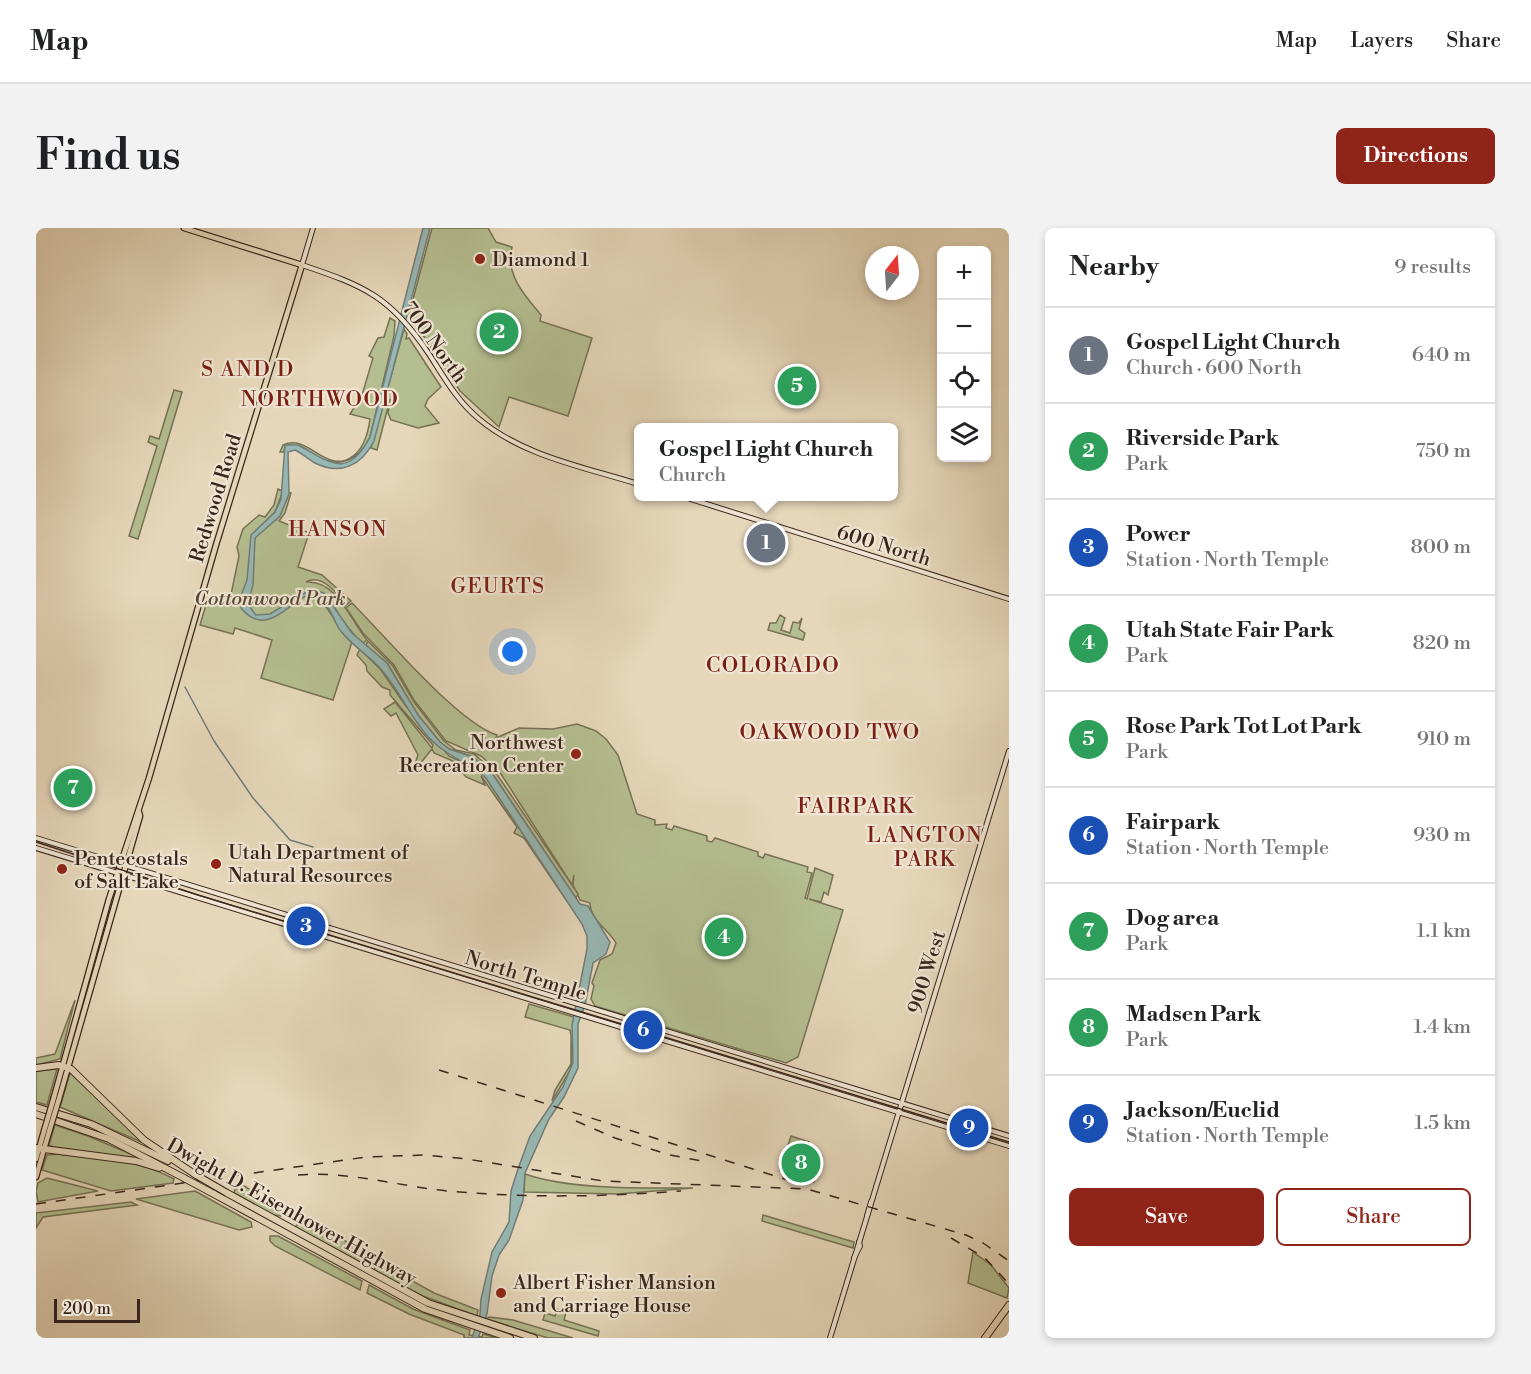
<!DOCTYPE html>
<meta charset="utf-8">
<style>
:root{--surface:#fff;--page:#f2f2f2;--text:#202124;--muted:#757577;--line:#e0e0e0;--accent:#8f2418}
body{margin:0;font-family:"Libre Bodoni",serif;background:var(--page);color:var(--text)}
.controls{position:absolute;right:18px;top:18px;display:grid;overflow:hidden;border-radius:9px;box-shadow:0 3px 9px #0003}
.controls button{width:54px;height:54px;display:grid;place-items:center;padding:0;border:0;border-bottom:2px solid var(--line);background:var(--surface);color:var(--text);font:30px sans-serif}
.compass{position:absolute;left:829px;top:18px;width:54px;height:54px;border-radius:50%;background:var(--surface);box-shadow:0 3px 9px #0003;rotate:17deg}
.scale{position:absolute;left:18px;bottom:15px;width:86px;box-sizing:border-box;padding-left:6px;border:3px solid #3a251c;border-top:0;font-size:16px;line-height:21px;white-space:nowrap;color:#3a251c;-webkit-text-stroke:4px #efe5d2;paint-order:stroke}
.you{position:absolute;left:477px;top:424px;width:21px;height:21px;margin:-15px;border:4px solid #fff;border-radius:50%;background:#1a73e8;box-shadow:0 0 0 9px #1a73e833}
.badge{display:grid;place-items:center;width:39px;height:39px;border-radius:50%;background:var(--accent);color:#fff;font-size:20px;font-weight:700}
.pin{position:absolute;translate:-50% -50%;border:3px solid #fff;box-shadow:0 2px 6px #0006}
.popup{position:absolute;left:598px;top:195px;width:264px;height:78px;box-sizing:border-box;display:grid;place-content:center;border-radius:9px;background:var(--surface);filter:drop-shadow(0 2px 4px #0005);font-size:20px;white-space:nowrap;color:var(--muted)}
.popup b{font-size:22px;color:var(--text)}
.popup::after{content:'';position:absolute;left:50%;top:100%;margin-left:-12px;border:12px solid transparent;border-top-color:var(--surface)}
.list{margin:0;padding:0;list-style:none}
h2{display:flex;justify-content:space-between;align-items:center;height:78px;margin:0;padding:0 24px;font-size:26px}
h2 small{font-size:20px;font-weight:400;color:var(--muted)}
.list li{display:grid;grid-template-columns:39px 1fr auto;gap:18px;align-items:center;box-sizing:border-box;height:96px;padding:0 24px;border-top:2px solid var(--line)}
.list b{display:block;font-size:22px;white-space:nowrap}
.list p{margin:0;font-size:20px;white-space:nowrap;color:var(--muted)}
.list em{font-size:20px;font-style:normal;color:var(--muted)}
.actions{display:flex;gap:12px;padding:18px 24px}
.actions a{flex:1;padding:14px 0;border:2px solid var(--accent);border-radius:9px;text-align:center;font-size:21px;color:var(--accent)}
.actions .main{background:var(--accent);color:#fff}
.icon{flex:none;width:33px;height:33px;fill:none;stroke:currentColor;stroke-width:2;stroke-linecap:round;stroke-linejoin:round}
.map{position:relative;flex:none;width:973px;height:1110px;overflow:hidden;border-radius:9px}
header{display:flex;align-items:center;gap:36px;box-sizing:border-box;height:84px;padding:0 30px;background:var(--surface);border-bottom:2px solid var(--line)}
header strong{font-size:28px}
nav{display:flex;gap:33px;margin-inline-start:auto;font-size:21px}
.intro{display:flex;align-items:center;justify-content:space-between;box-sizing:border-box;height:144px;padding:0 36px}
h1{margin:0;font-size:42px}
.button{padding:15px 27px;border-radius:9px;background:var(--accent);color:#fff;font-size:21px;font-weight:700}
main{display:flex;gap:36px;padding:0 36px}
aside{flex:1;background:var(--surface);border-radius:9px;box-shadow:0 3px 9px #0003}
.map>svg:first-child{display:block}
.green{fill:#b4be90;stroke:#777256;stroke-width:1.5}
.water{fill:#97b8b4;stroke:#727d77;stroke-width:1.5}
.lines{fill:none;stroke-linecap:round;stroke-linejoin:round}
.stream{stroke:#727d77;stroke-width:1.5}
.secondary-casing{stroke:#3a251c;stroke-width:6}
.primary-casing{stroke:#3a251c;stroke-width:7}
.motorway-casing{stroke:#3a251c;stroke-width:8}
.secondary{stroke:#efe5d2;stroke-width:4}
.primary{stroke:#e6d7ba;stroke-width:4.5}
.motorway{stroke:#e6d7ba;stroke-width:6}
.tram{stroke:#3a251c;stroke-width:1.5}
.rail{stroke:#3a251c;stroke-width:1.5;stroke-dasharray:10 10;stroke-linecap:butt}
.primary-bridge-casing{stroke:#3a251c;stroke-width:7;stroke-linecap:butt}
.motorway-bridge-casing{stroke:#3a251c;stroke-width:8;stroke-linecap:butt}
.primary-bridge{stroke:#e6d7ba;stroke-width:4.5}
.motorway-bridge{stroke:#e6d7ba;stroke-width:6}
.poi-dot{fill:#8f2418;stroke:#efe5d2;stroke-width:2}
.labels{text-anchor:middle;stroke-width:4.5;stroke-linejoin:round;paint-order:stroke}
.poi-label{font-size:20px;fill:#3a251c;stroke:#efe5d2;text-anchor:start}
.street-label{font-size:20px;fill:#3a251c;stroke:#efe5d2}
.park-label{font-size:20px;font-style:italic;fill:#584b39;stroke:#efe5d2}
.neighbourhood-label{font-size:21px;letter-spacing:1.5px;fill:#7a1f14;stroke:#efe5d2}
</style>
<header>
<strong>Map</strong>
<nav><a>Map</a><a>Layers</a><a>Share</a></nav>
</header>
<div class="intro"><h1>Find us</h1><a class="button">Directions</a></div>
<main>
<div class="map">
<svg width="973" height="1110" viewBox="0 0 973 1110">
<rect width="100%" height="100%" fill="#e6d7ba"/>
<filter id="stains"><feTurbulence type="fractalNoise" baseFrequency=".00333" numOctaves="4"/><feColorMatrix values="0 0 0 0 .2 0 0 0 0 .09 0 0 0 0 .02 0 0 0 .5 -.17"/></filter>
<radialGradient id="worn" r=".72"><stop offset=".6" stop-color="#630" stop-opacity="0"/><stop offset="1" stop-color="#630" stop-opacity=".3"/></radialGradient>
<g class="green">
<path d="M396 0H452L460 14 476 19C469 46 488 67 505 87L504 93 556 110 532 188 473 169 463 199 424 163 373 86Z"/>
<path d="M354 90 359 93 358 108 334 209C322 233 304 241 279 228 275 226 272 222 268 220 263 217 254 218 249 217L248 224H244L247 217C273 205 290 248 317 228 328 220 332 206 334 191L314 186 326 167 337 130 333 128 342 110 348 109Z"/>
<path d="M368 101 371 106 370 111 373 110 405 159 392 171 389 178 403 195 382 200 355 192 352 185 354 171 341 222 335 220Z"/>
<path d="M138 162 146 164 102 311 93 308 121 218 112 214 114 208 123 211Z"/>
<path d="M242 261 247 263 239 284 233 290 240 292 252 264 255 265 249 285 243 293 273 305 262 339 286 347 315 373 309 378C302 365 285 345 270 354 301 352 313 390 331 412L326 416 305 391 298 378 281 368C295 382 301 400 316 414L297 472 225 450 236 412 199 400 197 406 164 397 172 370 193 376 203 328 201 319 207 301 223 287 229 289 238 277Z"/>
<path d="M316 375C349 408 421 494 461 507L460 510 483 500 517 501 541 496 560 503 570 511 582 527 601 586 619 592V597L631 596 630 600 636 602 638 598 671 608V613L676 614 679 610 722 624V628L727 630 729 626 772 639 771 644 776 645 769 670 771 671 779 640 797 647 792 667 788 664 785 674 773 671 807 682 762 829 750 835 559 778 555 771 558 758 556 755 564 732 576 726 580 715C572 701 554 692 554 675L544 672 537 657 538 647 536 657 465 546 445 528 410 513 378 472 358 437 327 405 310 380Z"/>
<path d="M744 387 749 390 745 402 754 405 757 394 763 395 766 390 763 401 769 405 767 412 732 402 734 395H740Z"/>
<path d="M332 413 357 438 378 474 408 513 420 522 438 526 460 545 542 666 540 670 456 545 437 529 413 521 404 514 382 487 351 435 329 419Z"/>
<path d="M324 421 345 442 369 477 413 528 436 539 450 550 533 676 488 610 478 605 481 599 445 548 449 557 430 549 417 533 398 525 396 521 383 537 379 536 382 527 360 485 355 488 348 481 359 474 396 520 397 517 354 467V462L346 459 331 443 330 437 321 427Z"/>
<path d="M39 772 24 831 0 837V830L19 826Z"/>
<path d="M493 776 538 789 537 807 535 841 516 873 519 862 535 836V807L534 802 489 789Z"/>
<path d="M21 841 11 877 0 874V843Z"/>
<path d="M34 845 107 913 105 914 24 879Z"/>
<path d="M19 897 52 908 102 929V931L17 919 13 917Z"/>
<path d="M755 908 773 914 770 923 786 928 778 954 744 943Z"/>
<path d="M21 926C62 930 102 931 138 951L137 955 75 963 6 942 11 927Z"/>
<path d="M489 946C535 962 607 960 657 960L581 966 488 964Z"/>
<path d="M11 950 62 963 2 974 0 963 2 955Z"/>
<path d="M208 958 231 971 244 975 245 988 237 987 198 965 199 961Z"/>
<path d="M159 963 215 994 216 999 203 1002 100 971Z"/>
<path d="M95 974 101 977 7 989 0 1000V985Z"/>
<path d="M727 987 818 1014 817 1020 726 993Z"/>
<path d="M262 996 284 998 333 1027 331 1038 259 999Z"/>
<path d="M234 1008H242L326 1053 324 1062 239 1018 234 1013Z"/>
<path d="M937 1024 955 1037 973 1060 971 1070 932 1055Z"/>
<path d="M341 1033 398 1065 442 1082 441 1088 387 1068 338 1043Z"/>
<path d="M333 1057 377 1081 434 1102 433 1107 446 1109 447 1106 461 1110H428V1107L373 1086 331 1065Z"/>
<path d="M521 1081 530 1084 528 1092 563 1103 562 1108 507 1092 509 1085 519 1088Z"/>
<path d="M453 1089 477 1092 537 1110H512L450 1091Z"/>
</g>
<path class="water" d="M387 0H394L338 213C326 237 305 248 279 235 272 231 267 226 259 222L252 224 253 266 244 288 219 310 217 357 213 371V378L220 387 234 386 275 361 288 365 316 405 351 435 382 487 404 514 413 521 437 529 456 545 540 670 544 676 552 678 574 714 570 726 557 735 549 777 542 796V840L528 869 513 891 489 945 487 972 473 1012 463 1027 456 1048 451 1086 442 1110H436L444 1086 445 1071 456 1024 473 994 475 963 482 941 494 908 527 859 537 834 536 797 551 721V708L546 696 450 550C430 533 405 526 388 504 372 484 361 459 344 440 332 427 314 416 304 402 297 392 293 374 281 368 262 357 235 417 205 380L206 365 211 352 215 307 239 284 245 271 249 217H262C293 233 311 253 334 209Z"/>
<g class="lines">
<path class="stream" d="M149 459 178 513 217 570 254 612 277 619"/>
<defs>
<g id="secondary">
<path d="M277 0 266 37C329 58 355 69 393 126 408 149 421 173 443 191 487 228 548 239 602 256"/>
<path d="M645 268 973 371"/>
<path d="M0 610 973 908"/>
<path d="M0 620 973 918"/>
<path d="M831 988 835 974"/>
<path d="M818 1030 824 1018 823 1014"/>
<path d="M794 1110 973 523"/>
</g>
<g id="primary">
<path d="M18 869 73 671 113 550 180 317 266 37 148 0"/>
<path d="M23 871 104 588 103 584"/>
<path d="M0 931 8 903"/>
<path d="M0 949 13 904"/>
</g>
<g id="motorway">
<path d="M0 840 23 837 35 841 108 912 160 947"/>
<path d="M0 879 55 896 132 933"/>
<path d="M0 886 73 911 148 950"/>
<path d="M0 920 100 933 123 940"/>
<path d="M191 965 392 1075 498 1110"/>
<path d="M178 966 389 1081 474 1110"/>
<path d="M949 1110 973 1077"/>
</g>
</defs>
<use href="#secondary" class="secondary-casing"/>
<use href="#primary" class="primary-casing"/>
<use href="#motorway" class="motorway-casing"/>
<use href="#secondary" class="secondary"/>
<use href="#primary" class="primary"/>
<use href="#motorway" class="motorway"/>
<path class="tram" d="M0 614 162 667 973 914"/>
<g class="rail">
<path d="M403 842 758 954"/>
<path d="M540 893 579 910 634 927 671 934"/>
<path d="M262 947C314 943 361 958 412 963 489 970 568 969 645 963"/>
<path d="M0 976 330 929 389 927 431 931 567 953 771 961 930 1007 947 1015 973 1033"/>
<path d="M915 1010 949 1030 973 1056"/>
</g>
<defs>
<g id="primary-bridge">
<path d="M8 903 18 869"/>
<path d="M13 904 23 871"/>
</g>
<g id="motorway-bridge">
<path d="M160 947 191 965"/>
<path d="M148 950 178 966"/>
</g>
</defs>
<use href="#primary-bridge" class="primary-bridge-casing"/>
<use href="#motorway-bridge" class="motorway-bridge-casing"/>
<use href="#primary-bridge" class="primary-bridge"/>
<use href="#motorway-bridge" class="motorway-bridge"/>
</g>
<g class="poi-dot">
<circle cx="444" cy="31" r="6"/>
<circle cx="540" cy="526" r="6"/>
<circle cx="180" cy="636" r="6"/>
<circle cx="26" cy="641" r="6"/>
<circle cx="465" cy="1065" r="6"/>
</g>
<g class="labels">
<g class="poi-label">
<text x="456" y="38">Diamond 1</text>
<text x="528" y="521" text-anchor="end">Northwest<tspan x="528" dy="23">Recreation Center</tspan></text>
<text x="192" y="631">Utah Department of<tspan x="192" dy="23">Natural Resources</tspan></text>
<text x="38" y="637">Pentecostals<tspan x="38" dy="23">of Salt Lake</tspan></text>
<text x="477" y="1061">Albert Fisher Mansion<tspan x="477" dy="23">and Carriage House</tspan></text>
</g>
<g class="street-label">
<text transform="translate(399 114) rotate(54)" y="7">700 North</text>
<text transform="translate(179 270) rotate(-73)" y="7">Redwood Road</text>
<text transform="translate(848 317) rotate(17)" y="7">600 North</text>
<text transform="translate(890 744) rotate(-73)" y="7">900 West</text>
<text transform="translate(490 747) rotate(17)" y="7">North Temple</text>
<text transform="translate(256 983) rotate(29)" y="7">Dwight D. Eisenhower Highway</text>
</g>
<g class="park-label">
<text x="234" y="377">Cottonwood Park</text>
</g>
<g class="neighbourhood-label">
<text x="212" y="148">S AND D</text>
<text x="284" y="178">NORTHWOOD</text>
<text x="302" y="308">HANSON</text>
<text x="462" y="365">GEURTS</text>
<text x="737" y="444">COLORADO</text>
<text x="794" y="511">OAKWOOD TWO</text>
<text x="820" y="585">FAIRPARK</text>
<text x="889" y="614">LANGTON<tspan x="889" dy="24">PARK</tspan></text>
</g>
</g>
<rect width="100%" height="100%" filter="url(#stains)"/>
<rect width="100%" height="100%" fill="url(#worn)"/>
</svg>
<div class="controls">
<button>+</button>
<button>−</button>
<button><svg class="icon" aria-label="locate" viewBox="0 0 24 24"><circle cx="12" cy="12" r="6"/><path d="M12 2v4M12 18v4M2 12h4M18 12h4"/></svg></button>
<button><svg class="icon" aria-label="layers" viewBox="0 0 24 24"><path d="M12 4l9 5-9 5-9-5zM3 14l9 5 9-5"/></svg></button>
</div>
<svg class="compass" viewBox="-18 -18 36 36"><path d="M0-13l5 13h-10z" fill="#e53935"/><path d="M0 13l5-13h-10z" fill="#757577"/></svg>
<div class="scale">200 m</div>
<div class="you"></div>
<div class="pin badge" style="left:730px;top:315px;background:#6b7280">1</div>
<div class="popup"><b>Gospel Light Church</b>Church</div>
<div class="pin badge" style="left:463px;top:104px;background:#2e9e5b">2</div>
<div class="pin badge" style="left:270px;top:698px;background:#1a4fb4">3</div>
<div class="pin badge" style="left:688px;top:709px;background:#2e9e5b">4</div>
<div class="pin badge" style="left:761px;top:158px;background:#2e9e5b">5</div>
<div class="pin badge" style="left:607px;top:802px;background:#1a4fb4">6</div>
<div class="pin badge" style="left:37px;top:560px;background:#2e9e5b">7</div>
<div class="pin badge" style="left:765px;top:935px;background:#2e9e5b">8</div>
<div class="pin badge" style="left:933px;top:900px;background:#1a4fb4">9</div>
</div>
<aside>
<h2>Nearby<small>9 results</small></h2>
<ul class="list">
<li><span class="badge" style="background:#6b7280">1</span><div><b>Gospel Light Church</b><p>Church · 600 North</p></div><em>640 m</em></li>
<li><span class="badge" style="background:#2e9e5b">2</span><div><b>Riverside Park</b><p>Park</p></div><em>750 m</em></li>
<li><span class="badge" style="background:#1a4fb4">3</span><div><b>Power</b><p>Station · North Temple</p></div><em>800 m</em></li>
<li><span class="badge" style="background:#2e9e5b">4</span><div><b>Utah State Fair Park</b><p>Park</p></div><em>820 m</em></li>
<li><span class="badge" style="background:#2e9e5b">5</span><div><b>Rose Park Tot Lot Park</b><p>Park</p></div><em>910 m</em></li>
<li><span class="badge" style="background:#1a4fb4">6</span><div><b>Fairpark</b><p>Station · North Temple</p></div><em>930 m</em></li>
<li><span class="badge" style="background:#2e9e5b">7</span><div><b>Dog area</b><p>Park</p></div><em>1.1 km</em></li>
<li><span class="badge" style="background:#2e9e5b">8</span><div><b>Madsen Park</b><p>Park</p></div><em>1.4 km</em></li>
<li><span class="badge" style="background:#1a4fb4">9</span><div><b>Jackson/Euclid</b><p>Station · North Temple</p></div><em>1.5 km</em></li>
</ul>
<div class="actions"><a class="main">Save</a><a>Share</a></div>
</aside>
</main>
